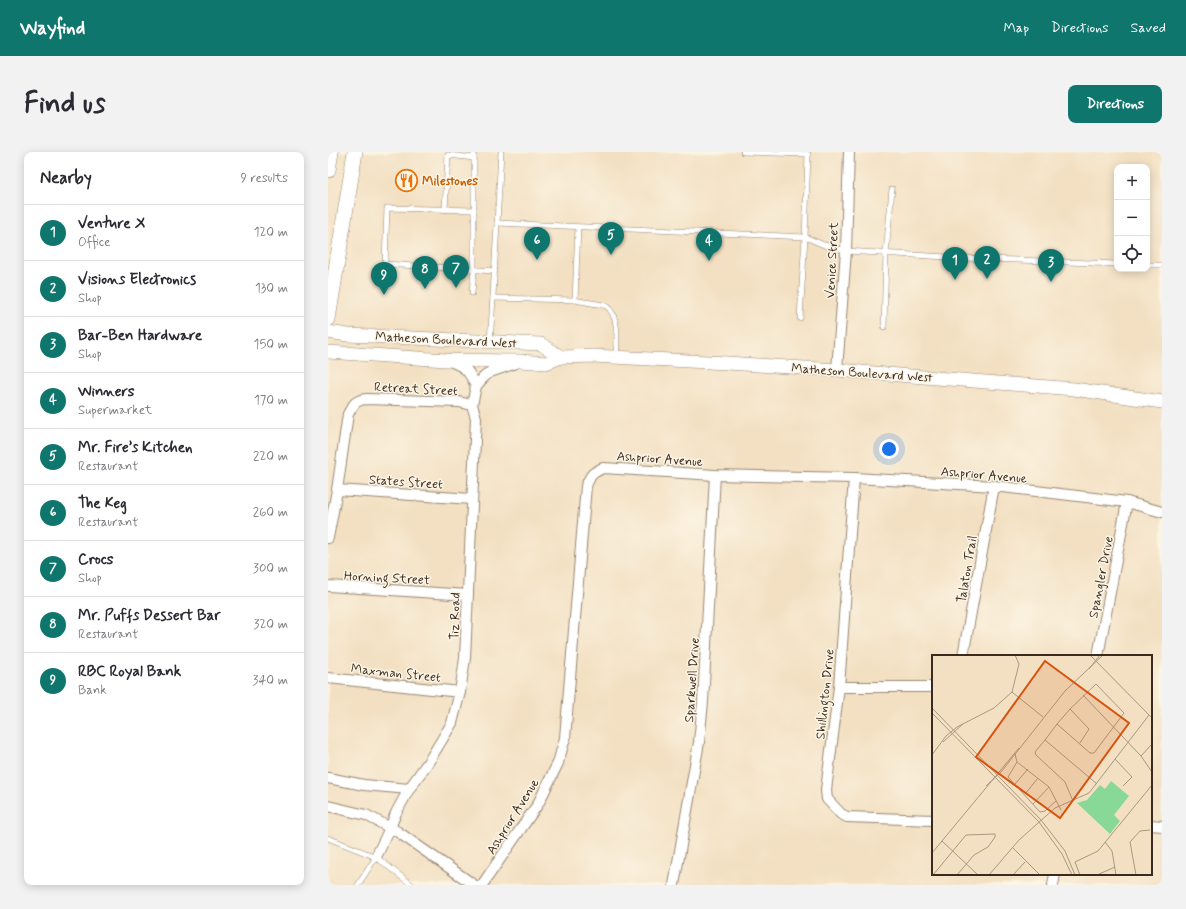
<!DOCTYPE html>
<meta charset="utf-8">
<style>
:root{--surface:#fff;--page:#f2f2f3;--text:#2b2b33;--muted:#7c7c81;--line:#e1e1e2;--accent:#0f766e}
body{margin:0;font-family:Mynerve,sans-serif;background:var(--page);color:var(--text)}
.controls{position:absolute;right:12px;top:12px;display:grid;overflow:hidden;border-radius:8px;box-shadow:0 2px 10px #0003}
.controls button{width:36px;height:36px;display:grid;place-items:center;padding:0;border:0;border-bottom:1px solid var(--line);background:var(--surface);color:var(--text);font:20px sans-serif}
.you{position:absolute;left:561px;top:297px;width:14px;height:14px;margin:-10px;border:3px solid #fff;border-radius:50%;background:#1a73e8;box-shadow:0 0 0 6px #1a73e833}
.badge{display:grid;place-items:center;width:26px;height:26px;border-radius:50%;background:var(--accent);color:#fff;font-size:13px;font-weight:700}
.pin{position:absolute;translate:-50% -33px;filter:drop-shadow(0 1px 2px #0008)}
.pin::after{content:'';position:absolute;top:21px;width:14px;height:12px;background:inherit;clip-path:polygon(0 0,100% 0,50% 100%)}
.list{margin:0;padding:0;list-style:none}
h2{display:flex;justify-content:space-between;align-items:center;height:52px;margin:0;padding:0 16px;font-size:17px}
h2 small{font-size:13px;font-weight:400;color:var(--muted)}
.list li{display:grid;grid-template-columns:26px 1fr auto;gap:12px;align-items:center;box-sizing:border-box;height:56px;padding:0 16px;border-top:1px solid var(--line)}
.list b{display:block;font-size:15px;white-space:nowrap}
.list p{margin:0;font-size:13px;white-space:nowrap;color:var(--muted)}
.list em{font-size:13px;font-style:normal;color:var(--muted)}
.icon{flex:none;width:22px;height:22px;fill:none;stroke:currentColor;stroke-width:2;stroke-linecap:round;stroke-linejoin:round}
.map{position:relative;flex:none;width:834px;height:733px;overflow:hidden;border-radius:8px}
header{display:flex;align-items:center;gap:24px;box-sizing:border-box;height:56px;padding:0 20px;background:var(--accent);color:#fff}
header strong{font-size:19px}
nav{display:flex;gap:22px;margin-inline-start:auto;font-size:14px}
.intro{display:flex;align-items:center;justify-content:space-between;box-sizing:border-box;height:96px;padding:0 24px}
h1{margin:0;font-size:28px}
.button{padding:10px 18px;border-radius:8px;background:var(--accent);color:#fff;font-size:14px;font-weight:700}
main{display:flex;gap:24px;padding:0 24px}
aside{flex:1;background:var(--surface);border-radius:8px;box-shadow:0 2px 10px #0003}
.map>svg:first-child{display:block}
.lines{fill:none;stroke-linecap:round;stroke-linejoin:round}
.service-casing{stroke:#978570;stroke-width:6}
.minor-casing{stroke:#978570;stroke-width:12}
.tertiary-casing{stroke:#978570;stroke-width:14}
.secondary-casing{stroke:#978570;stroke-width:16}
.service{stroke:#fff;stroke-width:5}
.minor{stroke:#fff;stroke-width:10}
.tertiary{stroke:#fff;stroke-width:13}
.secondary{stroke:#fff;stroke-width:15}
.labels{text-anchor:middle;stroke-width:3;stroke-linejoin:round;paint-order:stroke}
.food-label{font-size:13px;font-weight:bold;fill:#c56008;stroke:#fcf5e5;text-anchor:start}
.street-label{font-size:13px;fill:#3b2a1e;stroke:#fcf5e5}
.inset-road{fill:none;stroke:#a99780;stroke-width:1}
.view{fill:#d7540e;fill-opacity:0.15;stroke:#d7540e;stroke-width:2}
.inset-edge{fill:none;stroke:#3b2a1e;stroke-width:2}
</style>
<header>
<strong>Wayfind</strong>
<nav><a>Map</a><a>Directions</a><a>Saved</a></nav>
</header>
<div class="intro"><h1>Find us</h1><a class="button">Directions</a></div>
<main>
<aside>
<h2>Nearby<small>9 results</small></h2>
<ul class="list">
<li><span class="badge">1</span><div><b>Venture X</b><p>Office</p></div><em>120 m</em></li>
<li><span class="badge">2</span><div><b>Visions Electronics</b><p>Shop</p></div><em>130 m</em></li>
<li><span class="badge">3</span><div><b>Bar-Ben Hardware</b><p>Shop</p></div><em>150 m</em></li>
<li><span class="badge">4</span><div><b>Winners</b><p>Supermarket</p></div><em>170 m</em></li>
<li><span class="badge">5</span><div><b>Mr. Fire’s Kitchen</b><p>Restaurant</p></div><em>220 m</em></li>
<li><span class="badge">6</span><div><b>The Keg</b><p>Restaurant</p></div><em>260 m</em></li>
<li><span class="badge">7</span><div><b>Crocs</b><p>Shop</p></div><em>300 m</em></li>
<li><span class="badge">8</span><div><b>Mr. Puffs Dessert Bar</b><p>Restaurant</p></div><em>320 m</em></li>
<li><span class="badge">9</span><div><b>RBC Royal Bank</b><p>Bank</p></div><em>340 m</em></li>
</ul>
</aside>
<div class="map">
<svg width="834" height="733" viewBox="0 0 834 733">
<rect width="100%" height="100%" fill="#fcf5e5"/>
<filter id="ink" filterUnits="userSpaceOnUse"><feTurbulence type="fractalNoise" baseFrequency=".025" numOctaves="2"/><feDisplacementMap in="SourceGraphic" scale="8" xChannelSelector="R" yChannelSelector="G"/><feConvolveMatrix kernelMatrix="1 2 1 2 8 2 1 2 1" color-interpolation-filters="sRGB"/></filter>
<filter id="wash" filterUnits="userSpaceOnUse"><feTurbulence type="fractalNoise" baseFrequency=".012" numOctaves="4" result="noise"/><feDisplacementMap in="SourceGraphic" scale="16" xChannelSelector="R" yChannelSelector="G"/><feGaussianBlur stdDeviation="0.9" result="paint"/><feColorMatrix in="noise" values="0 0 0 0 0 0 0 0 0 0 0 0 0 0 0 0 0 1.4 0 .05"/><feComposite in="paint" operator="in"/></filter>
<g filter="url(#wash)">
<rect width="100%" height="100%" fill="#f3e0c2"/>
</g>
<g filter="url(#ink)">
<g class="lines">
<defs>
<g id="service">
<path d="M415 0 480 2 477 85 472 166"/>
<path d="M117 58 120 3 146 6"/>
<path d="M146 58 59 56 57 112 167 119"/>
<path d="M169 71 477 85 496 93 518 99 635 106 789 112"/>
<path d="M250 75 247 148C253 150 275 152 278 154 292 163 289 191 288 205"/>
<path d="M819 113H834"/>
<path d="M144 141 146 118V0"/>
<path d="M165 146 247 148"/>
<path d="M556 175 558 101 564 37"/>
<path d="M162 189 164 162 173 0"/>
<path d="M0 686 48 705 84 733"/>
<path d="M30 733 48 705"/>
</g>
<g id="minor">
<path d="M122 209C139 216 140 218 148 234"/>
<path d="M509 218 518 99 521 0"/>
<path d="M526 326 511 535 498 638 499 647 513 662 519 665 605 668"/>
<path d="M9 338 144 347"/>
<path d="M0 386 9 338 20 262C26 252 27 248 39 247L131 250 144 253"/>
<path d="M0 434 140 443"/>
<path d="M635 504 666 334"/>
<path d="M770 504 799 350"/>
<path d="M0 526 132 540"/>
<path d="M511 535H605"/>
<path d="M0 626 36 633 81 637"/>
<path d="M0 654 38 663 70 680 146 733"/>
<path d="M823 673 834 674"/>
<path d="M48 705 62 676 68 661 81 637 101 609 124 571 132 540 137 506 148 266 144 253 148 234 156 225 162 220 188 211"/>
<path d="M154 733 210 652 230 611 237 586 258 334C263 322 264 321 275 316L387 323 526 326 666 334 799 350 834 360"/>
<path d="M346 733 371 590 375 550 387 323"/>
<path d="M725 733 727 722"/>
</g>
<g id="tertiary">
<path d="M0 180 20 183 213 192 233 205"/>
<path d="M0 200 118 208 193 209 218 211 233 205 265 204 399 211 509 218 746 237 834 250"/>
</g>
<g id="secondary">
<path d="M0 18 3 0"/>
<path d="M0 167 27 0"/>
</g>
</defs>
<use href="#service" class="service-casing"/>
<use href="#minor" class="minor-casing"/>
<use href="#tertiary" class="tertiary-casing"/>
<use href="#secondary" class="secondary-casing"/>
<use href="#service" class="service"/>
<use href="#minor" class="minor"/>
<use href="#tertiary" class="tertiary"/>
<use href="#secondary" class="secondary"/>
</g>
</g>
<defs>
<symbol id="restaurant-ring" viewBox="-11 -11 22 22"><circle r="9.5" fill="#fcf5e5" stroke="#e8710a" stroke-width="1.5"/><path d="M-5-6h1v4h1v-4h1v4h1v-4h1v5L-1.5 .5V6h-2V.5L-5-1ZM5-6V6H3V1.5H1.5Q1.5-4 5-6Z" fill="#e8710a"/></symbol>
</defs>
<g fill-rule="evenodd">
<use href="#restaurant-ring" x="66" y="16" width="25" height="25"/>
</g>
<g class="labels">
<g class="food-label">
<text x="94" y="33">Milestones</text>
</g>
<g class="street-label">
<text transform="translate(503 108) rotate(-87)" y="5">Venice Street</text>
<text transform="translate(118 187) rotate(3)" y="5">Matheson Boulevard West</text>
<text transform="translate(534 220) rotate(4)" y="5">Matheson Boulevard West</text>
<text transform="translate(88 236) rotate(3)" y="5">Retreat Street</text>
<text transform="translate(332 306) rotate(4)" y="5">Ashprior Avenue</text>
<text transform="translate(656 322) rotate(5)" y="5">Ashprior Avenue</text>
<text transform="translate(78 329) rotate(4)" y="5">States Street</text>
<text transform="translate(638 417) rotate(-80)" y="5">Talaton Trail</text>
<text transform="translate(59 425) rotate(3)" y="5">Horning Street</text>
<text transform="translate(772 425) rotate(-79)" y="5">Spangler Drive</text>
<text transform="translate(126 464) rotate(-88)" y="5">Tiz Road</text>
<text transform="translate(68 520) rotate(6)" y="5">Maxman Street</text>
<text transform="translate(363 528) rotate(-86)" y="5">Sparkwell Drive</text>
<text transform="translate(496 542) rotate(-84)" y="5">Shillington Drive</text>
<text transform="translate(184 664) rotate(-58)" y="5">Ashprior Avenue</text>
</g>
</g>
<g transform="translate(604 503)">
<rect width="220" height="220" fill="#f3e0c2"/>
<path d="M179 126 197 141 182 160 188 166 178 179 145 148 155 145 168 130 173 134Z" fill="#88d897"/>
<path class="inset-road" d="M158 0 220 63M157 14 168 0M80 37 111 62M151 40 209 101 220 117M0 53 109 165 133 196 143 220M138 54 157 74 148 88M0 58 107 167 130 199 140 220M125 69 158 98H162L192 58 164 29 138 54 125 69 113 85 103 97 104 100 133 127 141 146M113 85 165 129M11 87 31 69M83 99 85 107 117 132 129 155M0 100 14 81 25 72 62 53 80 37 87 9 83 0M209 101 220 89M183 104 200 122 191 131M85 107 76 122 108 157 113 156 124 146M83 129 96 114M54 131 69 117 133 36 171 0M93 139 106 123M101 149 117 132M220 162V199M10 186 46 220M173 187 180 196 184 220M80 192 108 220M0 198 87 93M1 220 34 180 63 179V182L56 192 42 200 25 220M57 220 87 185 123 153 157 138 217 60M81 220 93 207M148 220 143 207 166 196 220 130M165 220 183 212M204 220 198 187 208 176 218 175"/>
<path class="view" d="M113 6 197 68 128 163 44 102Z"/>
<rect width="220" height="220" class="inset-edge"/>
</g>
</svg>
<div class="controls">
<button>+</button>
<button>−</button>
<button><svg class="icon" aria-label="locate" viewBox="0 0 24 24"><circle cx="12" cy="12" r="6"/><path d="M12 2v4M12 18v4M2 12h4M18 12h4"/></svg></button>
</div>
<div class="you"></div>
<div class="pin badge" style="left:627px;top:128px">1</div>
<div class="pin badge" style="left:659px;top:127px">2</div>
<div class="pin badge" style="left:723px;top:130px">3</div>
<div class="pin badge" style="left:381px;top:109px">4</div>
<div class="pin badge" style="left:283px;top:103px">5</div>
<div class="pin badge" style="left:209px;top:108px">6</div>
<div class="pin badge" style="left:128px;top:136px">7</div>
<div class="pin badge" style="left:97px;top:137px">8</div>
<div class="pin badge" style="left:56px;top:143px">9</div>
</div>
</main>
